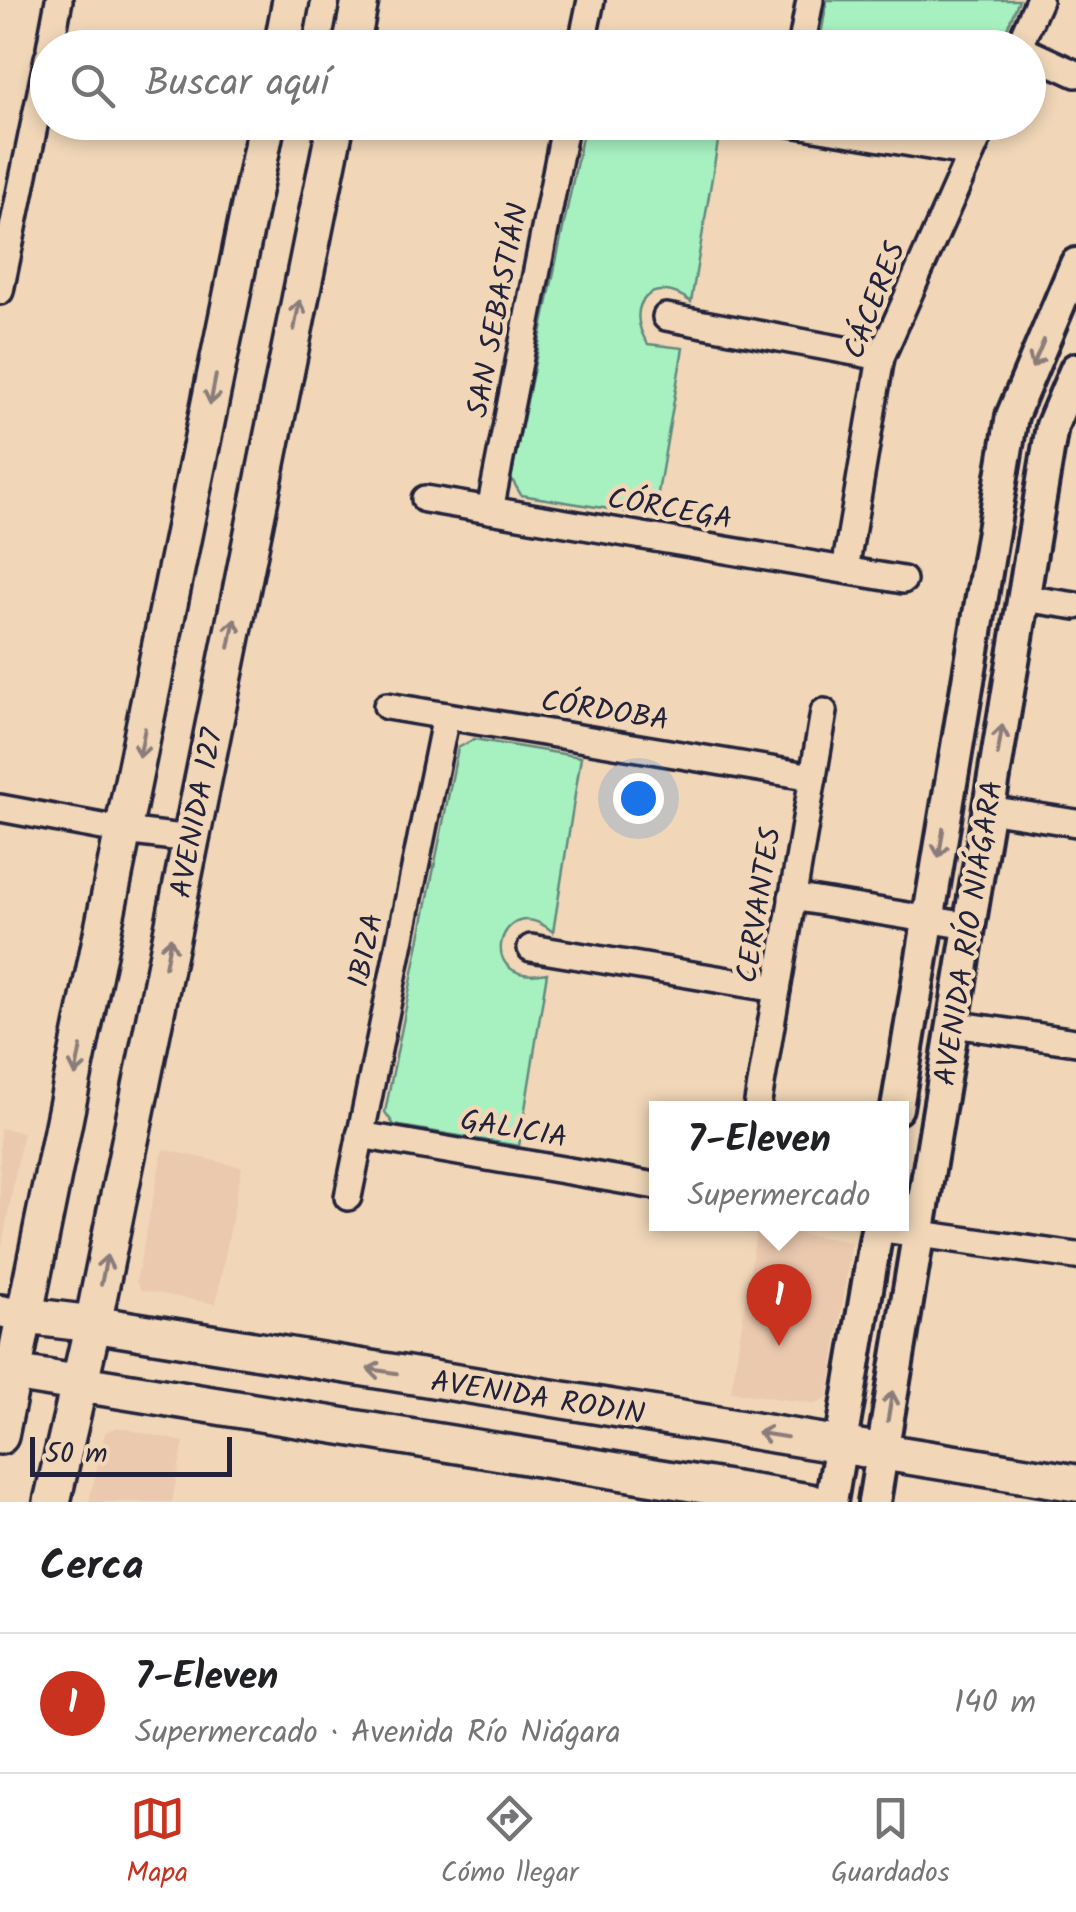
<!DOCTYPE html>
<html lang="es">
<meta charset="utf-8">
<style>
:root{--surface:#fff;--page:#f6f6f6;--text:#202124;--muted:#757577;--line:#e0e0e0;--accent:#c8321e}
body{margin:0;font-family:Kalam,sans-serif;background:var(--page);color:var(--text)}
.scale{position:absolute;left:30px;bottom:25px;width:202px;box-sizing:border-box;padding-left:10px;border:5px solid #22223b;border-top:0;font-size:28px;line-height:35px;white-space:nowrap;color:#22223b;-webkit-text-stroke:8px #f1d7b8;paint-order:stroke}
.you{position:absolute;left:638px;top:798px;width:35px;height:35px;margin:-25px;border:8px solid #fff;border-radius:50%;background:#1a73e8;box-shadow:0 0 0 15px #1a73e833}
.badge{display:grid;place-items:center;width:65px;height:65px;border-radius:50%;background:var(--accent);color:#fff;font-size:32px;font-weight:700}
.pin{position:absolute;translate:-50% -82px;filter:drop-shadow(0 2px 5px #0008)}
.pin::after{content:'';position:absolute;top:52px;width:35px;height:30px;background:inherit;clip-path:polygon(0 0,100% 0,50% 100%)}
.popup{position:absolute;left:649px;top:1101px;width:260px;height:130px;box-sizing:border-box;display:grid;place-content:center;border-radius:0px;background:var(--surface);filter:drop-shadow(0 2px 8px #0005);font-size:32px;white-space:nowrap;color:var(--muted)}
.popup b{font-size:38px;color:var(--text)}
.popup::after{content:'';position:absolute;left:50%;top:100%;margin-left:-20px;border:20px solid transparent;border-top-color:var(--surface)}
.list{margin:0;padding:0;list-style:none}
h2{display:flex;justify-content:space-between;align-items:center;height:130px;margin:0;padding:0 40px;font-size:42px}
h2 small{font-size:32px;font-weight:400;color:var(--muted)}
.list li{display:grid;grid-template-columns:65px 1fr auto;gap:30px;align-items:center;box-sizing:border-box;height:140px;padding:0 40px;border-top:2px solid var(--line)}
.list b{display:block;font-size:38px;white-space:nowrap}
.list p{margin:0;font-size:32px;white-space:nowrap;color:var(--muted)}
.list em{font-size:32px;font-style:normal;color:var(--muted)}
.icon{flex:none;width:55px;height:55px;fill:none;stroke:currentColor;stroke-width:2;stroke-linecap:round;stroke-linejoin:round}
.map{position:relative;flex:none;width:1076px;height:1502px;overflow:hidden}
.search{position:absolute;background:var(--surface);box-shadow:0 5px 15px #0003;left:30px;right:30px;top:30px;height:110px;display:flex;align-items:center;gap:25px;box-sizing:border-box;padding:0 35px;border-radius:55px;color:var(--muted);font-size:38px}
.sheet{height:270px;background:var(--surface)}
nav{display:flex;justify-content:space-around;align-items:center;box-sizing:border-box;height:140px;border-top:2px solid var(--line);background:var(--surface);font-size:28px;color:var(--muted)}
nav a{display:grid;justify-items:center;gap:5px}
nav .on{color:var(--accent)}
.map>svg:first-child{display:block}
.built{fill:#ebc9ae}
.green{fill:#a7f1c0;stroke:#648a7e;stroke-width:2.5}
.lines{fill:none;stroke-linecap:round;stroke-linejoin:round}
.minor-casing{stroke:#22223b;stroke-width:32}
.tertiary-casing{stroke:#22223b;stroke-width:38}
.secondary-casing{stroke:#22223b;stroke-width:42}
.minor{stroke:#f1d7b8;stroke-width:25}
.tertiary{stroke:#f1d7b8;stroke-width:30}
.secondary{stroke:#f1d7b8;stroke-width:35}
.oneway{stroke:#8a7c7a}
.labels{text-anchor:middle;stroke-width:9;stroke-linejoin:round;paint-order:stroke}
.street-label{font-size:30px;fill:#22223b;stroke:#f1d7b8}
</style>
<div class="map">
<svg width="1076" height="1502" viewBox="0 0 1076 1502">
<rect width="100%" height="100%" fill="#f1d7b8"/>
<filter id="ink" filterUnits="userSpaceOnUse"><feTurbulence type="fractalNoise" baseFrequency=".01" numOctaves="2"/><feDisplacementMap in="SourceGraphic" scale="20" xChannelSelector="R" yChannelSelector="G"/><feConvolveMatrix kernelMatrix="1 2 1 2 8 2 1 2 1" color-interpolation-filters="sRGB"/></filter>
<g filter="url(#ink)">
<g class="built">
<path d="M0 1128 23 1132 0 1258Z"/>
<path d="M163 1149 242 1167 216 1304 141 1290 136 1282Z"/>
<path d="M757 1227 852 1242 828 1398 816 1404 731 1392Z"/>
<path d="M117 1427 184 1442 172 1502H89L105 1432Z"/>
</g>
<g class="green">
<path d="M827 0H1019L999 47H819Z"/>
<path d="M585 123H681L720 130 691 302C653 273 622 305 648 344L683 348 654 516 521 495 511 478Z"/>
<path d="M474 739 581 757 553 932C499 886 472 989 547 973L519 1146 394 1125 385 1112 458 748Z"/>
</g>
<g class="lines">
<defs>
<g id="minor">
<path d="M50 48 59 0"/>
<path d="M581 48 591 0"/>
<path d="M801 48 810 0"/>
<path d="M1018 48 1039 0"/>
<path d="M1028 52 1076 74"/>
<path d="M785 122 971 153"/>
<path d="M0 291 48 58"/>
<path d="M666 317 881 357"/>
<path d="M425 499 903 580"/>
<path d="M490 510 566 122"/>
<path d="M845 570 881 357 985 122"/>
<path d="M1023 598 1076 606"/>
<path d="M387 706 813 777"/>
<path d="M0 808 124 831 191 839"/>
<path d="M988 809 1076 823"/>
<path d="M792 897 969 926"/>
<path d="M531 948 777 989"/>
<path d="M953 1024 1076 1042"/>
<path d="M757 1108 824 712"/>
<path d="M360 1135 656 1186"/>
<path d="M348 1197 446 716"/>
<path d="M877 1228 1076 1256"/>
</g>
<g id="tertiary">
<path d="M897 1108 1012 416 1076 264"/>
<path d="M0 1311 26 1316"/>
<path d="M831 1502 878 1224"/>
<path d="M874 1502 1052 426 1076 369"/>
</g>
<g id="secondary">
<path d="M282 48 291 0"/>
<path d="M351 48 360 0"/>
<path d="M26 1316 93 1324 1076 1483"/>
<path d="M14 1373 809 1502"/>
<path d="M0 1436 267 122"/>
<path d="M52 1502 93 1324 336 122"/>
</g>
</defs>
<use href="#minor" class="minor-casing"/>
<use href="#tertiary" class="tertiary-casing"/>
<use href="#secondary" class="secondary-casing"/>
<use href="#minor" class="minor"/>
<use href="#tertiary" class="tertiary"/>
<use href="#secondary" class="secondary"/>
</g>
<defs><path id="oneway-shaft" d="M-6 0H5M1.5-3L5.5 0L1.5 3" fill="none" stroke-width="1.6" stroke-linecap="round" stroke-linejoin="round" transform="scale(2.5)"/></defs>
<g class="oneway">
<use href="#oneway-shaft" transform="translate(297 315) rotate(-79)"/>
<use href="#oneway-shaft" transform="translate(1038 354) rotate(113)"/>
<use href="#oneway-shaft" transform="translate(213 390) rotate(101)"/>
<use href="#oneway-shaft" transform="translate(232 633) rotate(-79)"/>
<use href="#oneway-shaft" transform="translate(1000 740) rotate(-81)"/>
<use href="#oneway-shaft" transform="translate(142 743) rotate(101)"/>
<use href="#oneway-shaft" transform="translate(941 843) rotate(99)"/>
<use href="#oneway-shaft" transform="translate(168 952) rotate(-79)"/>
<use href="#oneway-shaft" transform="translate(78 1061) rotate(101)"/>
<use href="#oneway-shaft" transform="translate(104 1270) rotate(-79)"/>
<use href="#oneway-shaft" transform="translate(382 1371) rotate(-171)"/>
<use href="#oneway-shaft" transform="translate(890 1406) rotate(-81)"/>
<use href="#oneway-shaft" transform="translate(772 1435) rotate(-171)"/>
</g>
</g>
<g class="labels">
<g class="street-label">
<text transform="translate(874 300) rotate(-69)" y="10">CÁCERES</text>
<text transform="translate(497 310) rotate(-79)" y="10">SAN SEBASTIÁN</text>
<text transform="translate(670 508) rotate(10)" y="10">CÓRCEGA</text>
<text transform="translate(605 710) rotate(9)" y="10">CÓRDOBA</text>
<text transform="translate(196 813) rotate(-79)" y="10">AVENIDA 127</text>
<text transform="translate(758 905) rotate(-81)" y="10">CERVANTES</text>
<text transform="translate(968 933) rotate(-81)" y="10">AVENIDA RÍO NIÁGARA</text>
<text transform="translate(365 950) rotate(-78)" y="10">IBIZA</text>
<text transform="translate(514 1128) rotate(10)" y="10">GALICIA</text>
<text transform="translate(538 1397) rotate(9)" y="10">AVENIDA RODIN</text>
</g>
</g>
</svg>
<div class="scale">50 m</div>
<div class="you"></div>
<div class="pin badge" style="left:779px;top:1346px">1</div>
<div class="popup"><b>7-Eleven</b>Supermercado</div>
<div class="search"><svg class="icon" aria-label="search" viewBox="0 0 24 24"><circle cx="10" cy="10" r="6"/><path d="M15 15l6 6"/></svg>Buscar aquí</div>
</div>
<section class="sheet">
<h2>Cerca<small></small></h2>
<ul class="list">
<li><span class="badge">1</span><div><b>7-Eleven</b><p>Supermercado · Avenida Río Niágara</p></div><em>140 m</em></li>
</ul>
</section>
<nav>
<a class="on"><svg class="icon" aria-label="map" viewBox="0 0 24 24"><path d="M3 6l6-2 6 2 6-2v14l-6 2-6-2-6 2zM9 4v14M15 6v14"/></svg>Mapa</a>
<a><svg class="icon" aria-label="directions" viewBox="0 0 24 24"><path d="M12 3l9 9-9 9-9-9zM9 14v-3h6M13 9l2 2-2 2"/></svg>Cómo llegar</a>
<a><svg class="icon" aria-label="saved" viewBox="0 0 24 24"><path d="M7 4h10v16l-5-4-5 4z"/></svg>Guardados</a>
</nav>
